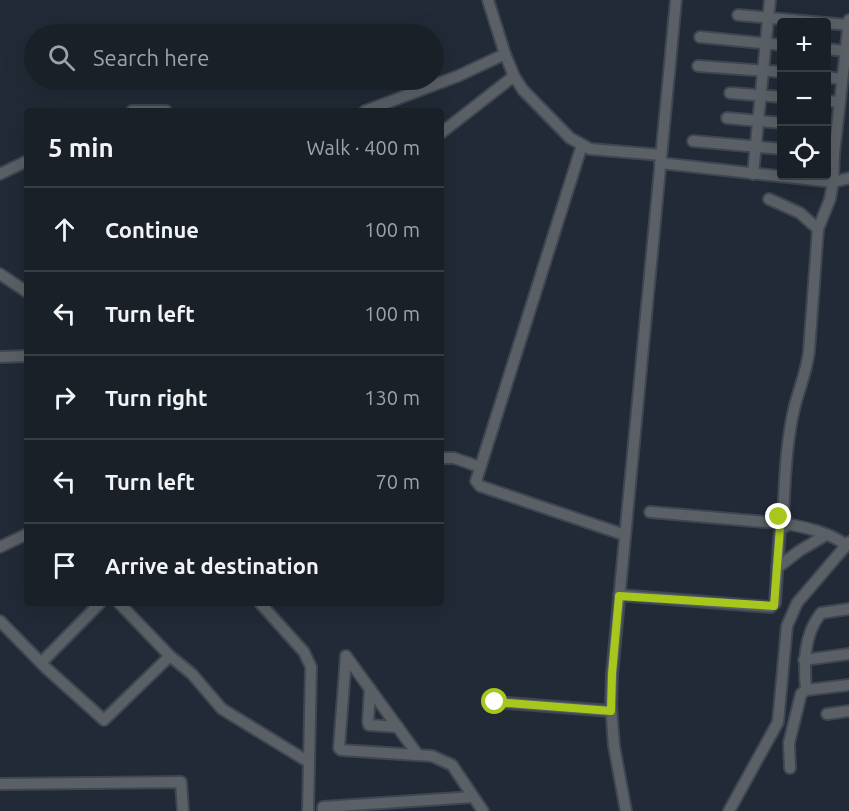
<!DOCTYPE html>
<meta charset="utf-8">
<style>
:root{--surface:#192028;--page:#262d34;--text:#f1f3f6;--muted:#9fa3a8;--line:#373e45}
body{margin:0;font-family:Ubuntu,sans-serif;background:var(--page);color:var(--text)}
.controls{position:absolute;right:18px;top:18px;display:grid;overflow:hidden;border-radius:6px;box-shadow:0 6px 24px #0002}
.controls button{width:54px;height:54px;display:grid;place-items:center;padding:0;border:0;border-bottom:2px solid var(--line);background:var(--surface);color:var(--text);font:30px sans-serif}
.stop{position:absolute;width:18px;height:18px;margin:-14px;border:4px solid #a8c71c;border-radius:50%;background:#fff}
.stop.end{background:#a8c71c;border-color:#fff;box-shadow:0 2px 6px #0008}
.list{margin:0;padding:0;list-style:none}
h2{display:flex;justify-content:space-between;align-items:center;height:78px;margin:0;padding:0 24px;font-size:26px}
h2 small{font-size:20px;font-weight:400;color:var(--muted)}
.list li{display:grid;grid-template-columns:39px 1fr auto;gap:18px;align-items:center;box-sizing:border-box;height:84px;padding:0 24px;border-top:2px solid var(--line)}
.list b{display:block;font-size:22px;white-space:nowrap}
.list em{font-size:20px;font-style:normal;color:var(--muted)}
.icon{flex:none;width:33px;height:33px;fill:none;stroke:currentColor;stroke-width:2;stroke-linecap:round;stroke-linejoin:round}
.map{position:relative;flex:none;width:849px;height:811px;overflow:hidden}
.search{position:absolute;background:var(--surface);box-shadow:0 6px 24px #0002;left:24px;top:24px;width:420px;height:66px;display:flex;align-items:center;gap:15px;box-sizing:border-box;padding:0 21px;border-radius:33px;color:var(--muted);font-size:22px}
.panel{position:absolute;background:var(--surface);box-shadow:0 6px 24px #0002;left:24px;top:108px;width:420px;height:498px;border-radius:6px}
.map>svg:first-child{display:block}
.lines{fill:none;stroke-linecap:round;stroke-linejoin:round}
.minor-casing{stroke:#3d4651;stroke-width:14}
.minor{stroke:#5b6066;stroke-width:10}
.route{stroke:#a8c71c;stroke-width:8}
</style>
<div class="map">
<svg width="849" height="811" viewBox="0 0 849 811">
<rect width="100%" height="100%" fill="#212a36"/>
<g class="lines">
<defs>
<g id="minor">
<path d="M488 0 505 54 514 76 523 90 570 138 590 149 661 155"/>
<path d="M738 15 849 25"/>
<path d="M700 37 782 45"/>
<path d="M826 49 845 51"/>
<path d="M698 66 782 72"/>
<path d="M826 77 842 79"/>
<path d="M730 93 782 97"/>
<path d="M826 101 840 102"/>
<path d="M132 111H166"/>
<path d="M365 111 458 76 505 54"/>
<path d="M727 118 782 123"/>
<path d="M441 133 514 76"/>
<path d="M693 141 782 149"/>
<path d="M582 145 476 481 480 486 625 535"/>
<path d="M660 163 833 182 834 154 849 20"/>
<path d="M0 174 27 161"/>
<path d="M753 174 770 0"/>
<path d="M769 199 800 213 818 229"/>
<path d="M0 274 27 292"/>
<path d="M0 357 27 356"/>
<path d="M441 458H454L480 467"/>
<path d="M650 512 777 523"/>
<path d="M783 516C785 480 786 441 795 405 800 386 807 370 809 351L818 229 830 199 833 182 849 178"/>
<path d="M788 524 785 517 782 516 777 520V523L780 527 783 528 788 524C808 528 830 533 846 545"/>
<path d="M0 547 27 534"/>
<path d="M777 568 799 551 826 535"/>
<path d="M619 595 771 607 775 603 780 527"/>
<path d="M119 603 170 656 192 674 222 709 307 761"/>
<path d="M260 603 304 652 311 667 308 811"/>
<path d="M0 621 46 668 104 720 170 656"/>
<path d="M346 656 339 748 341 750 432 756 452 765 483 811"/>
<path d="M346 656 418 755"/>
<path d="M804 660 849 654"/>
<path d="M41 663 100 603"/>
<path d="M370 689 368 722 369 725 398 727"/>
<path d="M806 690C804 664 803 636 821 613L849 609"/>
<path d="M495 702 611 711"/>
<path d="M827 714 849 711"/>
<path d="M790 768 789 743 801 694 806 690 849 685"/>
<path d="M0 784 181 782 183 811"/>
<path d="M323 811V807L473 797"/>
<path d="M626 811 614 746 611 706 612 674 676 0"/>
<path d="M729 811 778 722 787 626 797 603 849 542"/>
</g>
</defs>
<use href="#minor" class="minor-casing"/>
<use href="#minor" class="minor"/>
</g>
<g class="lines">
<path class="route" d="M495 702 611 711 612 674 619 596 774 606 780 527 777 523 779 517"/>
</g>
</svg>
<div class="controls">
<button>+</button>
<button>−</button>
<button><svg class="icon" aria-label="locate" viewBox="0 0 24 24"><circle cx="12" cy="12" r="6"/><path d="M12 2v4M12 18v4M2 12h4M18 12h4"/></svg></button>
</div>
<div class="stop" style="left:495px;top:702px"></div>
<div class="stop end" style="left:779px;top:517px"></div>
<div class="search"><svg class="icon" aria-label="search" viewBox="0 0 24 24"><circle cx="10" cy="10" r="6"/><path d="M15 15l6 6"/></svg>Search here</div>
<section class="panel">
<h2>5 min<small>Walk · 400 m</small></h2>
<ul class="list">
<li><svg class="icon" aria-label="ahead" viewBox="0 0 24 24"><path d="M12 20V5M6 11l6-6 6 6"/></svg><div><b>Continue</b></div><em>100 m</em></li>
<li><svg class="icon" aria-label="left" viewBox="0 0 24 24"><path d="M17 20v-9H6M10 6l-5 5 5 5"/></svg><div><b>Turn left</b></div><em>100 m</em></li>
<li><svg class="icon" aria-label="right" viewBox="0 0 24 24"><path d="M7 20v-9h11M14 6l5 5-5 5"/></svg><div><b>Turn right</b></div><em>130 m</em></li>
<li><svg class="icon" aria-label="left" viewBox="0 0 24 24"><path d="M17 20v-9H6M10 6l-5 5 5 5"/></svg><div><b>Turn left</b></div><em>70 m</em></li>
<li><svg class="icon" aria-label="arrive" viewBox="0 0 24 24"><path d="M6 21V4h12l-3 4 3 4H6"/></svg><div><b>Arrive at destination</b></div></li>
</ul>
</section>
</div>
